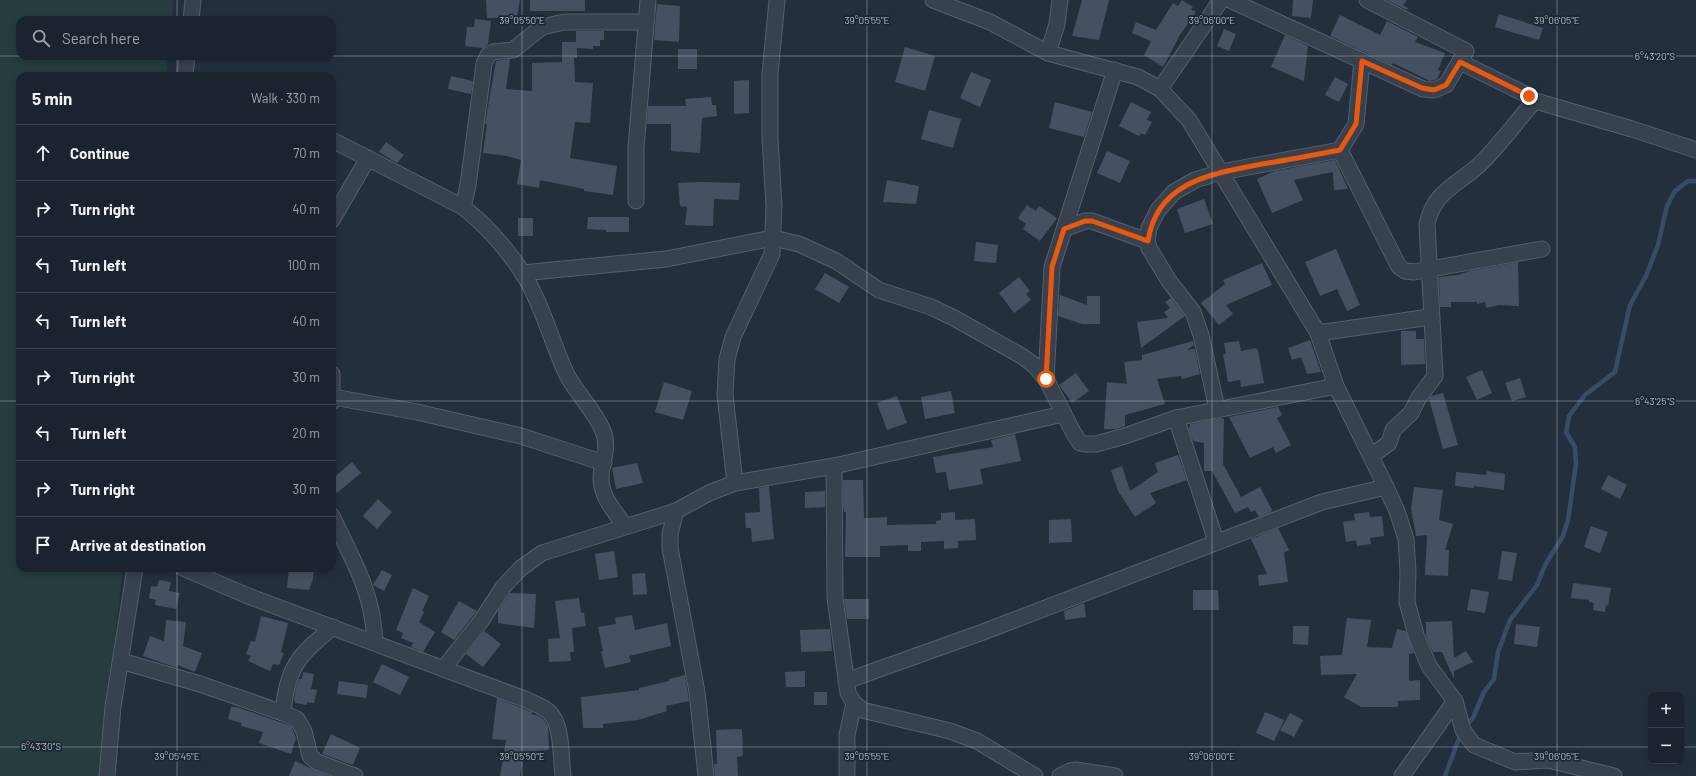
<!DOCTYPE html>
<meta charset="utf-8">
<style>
:root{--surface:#1b232e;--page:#282f3a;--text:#f1f3f6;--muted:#a0a4aa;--line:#39404a}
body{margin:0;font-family:Barlow,sans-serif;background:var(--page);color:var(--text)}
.controls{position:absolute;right:12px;bottom:12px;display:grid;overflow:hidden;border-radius:8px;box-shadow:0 2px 6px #0003}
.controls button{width:36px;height:36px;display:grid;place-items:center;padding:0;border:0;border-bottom:1px solid var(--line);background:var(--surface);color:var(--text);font:20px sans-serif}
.stop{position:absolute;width:12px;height:12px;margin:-9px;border:3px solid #ea580c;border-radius:50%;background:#fff}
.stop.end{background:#ea580c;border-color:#fff;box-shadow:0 1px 4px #0008}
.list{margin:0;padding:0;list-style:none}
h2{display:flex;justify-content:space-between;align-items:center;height:52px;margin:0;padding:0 16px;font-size:17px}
h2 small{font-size:13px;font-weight:400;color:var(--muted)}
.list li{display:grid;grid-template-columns:26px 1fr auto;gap:12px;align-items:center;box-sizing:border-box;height:56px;padding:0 16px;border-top:1px solid var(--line)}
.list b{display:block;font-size:15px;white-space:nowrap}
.list em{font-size:13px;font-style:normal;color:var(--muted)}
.icon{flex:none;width:22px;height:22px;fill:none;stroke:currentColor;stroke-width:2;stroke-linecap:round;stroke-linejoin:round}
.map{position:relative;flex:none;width:1696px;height:776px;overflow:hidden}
.search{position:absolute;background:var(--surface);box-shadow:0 2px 6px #0003;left:16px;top:16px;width:320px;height:44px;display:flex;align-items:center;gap:10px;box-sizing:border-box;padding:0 14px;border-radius:12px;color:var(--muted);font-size:15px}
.panel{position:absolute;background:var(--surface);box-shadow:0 2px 6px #0003;left:16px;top:72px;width:320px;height:500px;border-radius:12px}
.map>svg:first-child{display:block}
.green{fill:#263c3f}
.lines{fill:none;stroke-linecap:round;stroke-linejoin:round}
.stream{stroke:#394c67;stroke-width:4.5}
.building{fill:#455162}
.minor-casing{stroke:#565f6c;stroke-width:17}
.minor{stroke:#38414e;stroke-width:15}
.route{stroke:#ea580c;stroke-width:5}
.ticks{fill:none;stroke:#b4bcc9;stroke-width:1;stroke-opacity:0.45}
.ticks-label{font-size:10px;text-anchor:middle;fill:#b4bcc9;stroke:#1d2633;stroke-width:3.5;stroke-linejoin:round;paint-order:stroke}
</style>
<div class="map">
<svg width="1696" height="776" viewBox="0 0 1696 776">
<rect width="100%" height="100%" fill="#242f3e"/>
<path class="green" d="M0 0H174L172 20H20V56H168L166 76H20V568H123L99 776H0Z"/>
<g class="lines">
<g class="stream">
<path d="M1465 727 1473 718 1484 692 1494 679 1498 652 1510 620 1537 585 1545 565 1563 536 1568 520 1576 464 1575 447 1566 432 1569 416 1585 395 1615 372 1630 305 1646 276 1658 245 1667 206 1675 191 1688 181H1696"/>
<path d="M1445 776 1461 733"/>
</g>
</g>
<g class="building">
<path d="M486 0H520L517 17 487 18Z"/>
<rect x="530" y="0" width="55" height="11"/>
<path d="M1082 0H1109L1099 40 1072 36Z"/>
<path d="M1182 0 1193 7 1191 9 1196 12 1180 35 1163 67 1144 55 1151 41 1132 33 1136 22 1156 30 1173 3 1178 6Z"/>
<path d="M1293 0H1313L1311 18 1292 16Z"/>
<path d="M1387 0H1407L1403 5 1408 8 1407 10Z"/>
<path d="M657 4 680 6 679 42 654 40Z"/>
<path d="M1499 14 1543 28 1539 40 1495 27Z"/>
<path d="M1340 15 1380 35 1387 21 1418 37 1415 42 1445 53 1438 70 1441 71 1437 79 1430 81 1393 63 1392 65 1330 36Z"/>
<path d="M475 19 491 21 488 44 483 48 465 46 467 27H474Z"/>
<path d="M1224 29 1236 34 1229 51 1217 46Z"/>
<path d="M576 31H604V40H600V46H593V49L577 48V58H574L575 82 593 83 590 123 575 122 570 158 617 166 613 195 584 191V189L540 180 539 188 517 184 521 160 507 156 483 153 487 124H485L496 61 510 59 506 89 532 91V63L562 62V42H576Z"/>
<path d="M1285 35 1308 46 1304 81 1271 67Z"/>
<path d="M905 47 935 56 925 91 895 82Z"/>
<rect x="678" y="49" width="19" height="20"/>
<path d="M971 72 991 80 980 107 960 98Z"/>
<path d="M451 76 473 81 471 94 448 89Z"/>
<path d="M1335 77 1348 84 1339 102 1325 95Z"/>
<path d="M749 80V113L734 114V81Z"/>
<path d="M711 97 712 105H716L717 116 702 118 700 153 671 151V124H647L648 106H686L685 99Z"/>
<path d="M1055 102 1092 112 1084 137 1049 128Z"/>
<path d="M1131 102 1151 112 1147 120 1152 122 1145 135 1141 133 1139 136 1119 126Z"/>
<path d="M929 110 961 119 953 148 921 139Z"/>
<path d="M386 142 404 155 397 163 379 152Z"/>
<path d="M1107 151 1130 161 1120 183 1097 173Z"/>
<path d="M1335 160 1348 189 1334 190 1333 172 1294 180 1303 200 1272 213 1257 179 1275 171Z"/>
<path d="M887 180 919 186 916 204 883 202Z"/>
<path d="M702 182 740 183 739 200 714 199 713 226 685 225 687 207 680 206 678 183Z"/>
<path d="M1204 199 1213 224 1185 233 1177 209Z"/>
<path d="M1027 205 1036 211 1039 206 1057 218 1040 241 1023 229 1026 224 1018 218Z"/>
<path d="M588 217H629V232H606V230L587 229Z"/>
<rect x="518" y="218" width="15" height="18"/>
<path d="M976 242 998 245 996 263 974 261Z"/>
<path d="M1336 249 1360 305 1347 311 1337 289 1320 296 1305 262Z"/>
<path d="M1518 262 1519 306 1499 305 1486 308 1485 302 1477 304V302H1451V307H1440L1439 277 1458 275 1470 271Z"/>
<path d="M1262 263 1272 285 1226 305 1233 314 1219 325 1201 303 1225 284 1223 280Z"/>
<path d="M825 273 849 287 839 303 815 289Z"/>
<path d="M1019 277 1030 291 1026 294 1031 300 1014 313 999 293Z"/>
<path d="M1060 295 1087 305V296H1100V324H1082L1058 316Z"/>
<path d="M1171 298 1185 316 1141 348 1137 322 1168 318 1164 312 1170 308 1165 302Z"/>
<path d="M1401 331H1416V339H1424L1425 364 1401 365Z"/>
<path d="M1310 340 1321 372 1307 374 1301 357 1292 360 1288 348Z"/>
<path d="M1193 341 1194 345 1187 350 1195 349 1200 374 1182 379 1181 376 1157 379 1165 404 1125 415V426L1116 429H1104L1107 382 1127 384 1124 362 1142 360V355Z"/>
<path d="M1239 341 1241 351 1256 348 1258 350 1264 383 1241 387 1240 380 1228 382 1223 354H1226L1224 343Z"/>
<path d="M1482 370 1492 393 1477 400 1466 377Z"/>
<path d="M1076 373 1089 391 1072 403 1059 385Z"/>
<path d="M1520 378 1526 397 1512 401 1505 383Z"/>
<path d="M664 382 692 391 683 420 655 412Z"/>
<path d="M951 391 955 413 925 419 921 397Z"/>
<path d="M1443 393 1458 445 1443 449 1429 399 1431 396Z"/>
<path d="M897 396 907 423 887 430 877 403Z"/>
<path d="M1278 407 1282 415 1277 418 1291 445 1276 453 1273 447 1250 458 1229 417Z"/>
<path d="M1220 418 1224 419 1223 464 1241 497 1260 487 1272 510 1271 512 1259 517 1255 510 1251 512 1248 507 1235 513 1212 471H1204V443L1193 441 1189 430 1190 424Z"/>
<path d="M1015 434 1021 461 980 469 983 484 949 490 946 472 936 473 933 457 993 447 991 440Z"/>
<path d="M1178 455 1187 480 1150 493 1156 503 1135 517 1118 491 1111 470 1122 466 1130 491 1158 472 1155 463Z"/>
<path d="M352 462 361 473 337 493 332 487V479Z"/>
<path d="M637 463 643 483 616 489 612 468Z"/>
<path d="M1487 471 1505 474 1504 490 1474 486V488L1455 486 1456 472 1486 475Z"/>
<path d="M1608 475 1627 485 1620 499 1601 489Z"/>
<path d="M843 480H863L864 518 887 517V525L936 524V521L941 520V513L955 512V520L975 519 976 540 958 541V548L944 549V541L921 542V551H908V545L880 546V557H845L846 512H844L843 506Z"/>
<path d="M769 486 774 539 752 542 751 528H746L745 513 760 512 759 488Z"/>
<path d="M1414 487 1443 490 1439 520 1453 524 1445 550H1449L1448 576 1425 575 1427 535 1416 536 1411 509Z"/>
<path d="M825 491V507L805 508V492Z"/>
<path d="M378 499 392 512 377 529 363 516Z"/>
<path d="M1369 512 1370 517 1382 516 1384 536 1370 538 1371 544 1357 546 1356 540 1346 542 1343 522 1355 520 1354 514Z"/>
<path d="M1071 519 1072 542 1049 543V520Z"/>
<path d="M1591 526 1608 532 1600 553 1584 547Z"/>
<path d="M1278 528 1289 550 1284 553 1288 582 1259 586 1258 575 1267 574 1251 539Z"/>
<path d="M614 551 618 577 599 580 595 554Z"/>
<path d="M1502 551 1517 553 1512 581 1498 579Z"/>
<path d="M289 568H314L313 579 309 590 287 588Z"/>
<path d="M382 570 392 575 384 591 373 585Z"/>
<path d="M645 573 647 594 633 595 632 574Z"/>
<path d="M159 580 171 582 169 591 180 593 176 609 155 605 156 600 149 598 151 586 157 587Z"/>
<path d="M1573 583 1611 588 1608 606 1606 605 1605 612 1593 610 1594 603 1589 602V600L1571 598Z"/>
<path d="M413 588 429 596 422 611 424 612 419 622 435 632 423 652 411 647 413 643 401 638 403 633 396 630Z"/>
<path d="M1471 589 1489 592 1485 613 1467 610Z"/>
<path d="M1193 590H1218L1219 610H1193Z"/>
<path d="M510 593 536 594 534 628 498 623V611Z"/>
<path d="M579 598 581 613H584L586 626 572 628 574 652H570L571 661 549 662 548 639 560 638 555 601Z"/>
<path d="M844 599H869V619H847Z"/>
<path d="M459 601 477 611 454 640 441 632Z"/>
<path d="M1084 603 1086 617 1065 620 1064 611Z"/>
<path d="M632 615 635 630 667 623 671 646 629 656 631 662 605 668 601 651H603L598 627 616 624 615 618Z"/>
<path d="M261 616 288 623 281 652 284 653 279 665 273 664 270 671 248 661 251 656 246 654 251 641 255 642Z"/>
<path d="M1347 618 1371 620 1367 647 1392 648 1397 629 1406 631 1414 653 1409 654V681L1420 680V700L1398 701V707H1361L1344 697 1357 674 1321 675 1320 656 1342 655Z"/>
<path d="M166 620 186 622 183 646 202 653 195 672 178 665 177 668 143 656 150 636 164 641Z"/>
<path d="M1452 621 1454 658 1466 651 1473 662 1454 671V679L1442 652H1433L1426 636V622Z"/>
<path d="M1516 624 1540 627 1537 647 1514 644Z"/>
<path d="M1293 626H1309L1308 645 1293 644Z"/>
<path d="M830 629 832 651 801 652 800 630Z"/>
<path d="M484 631 501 644 483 667 466 654Z"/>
<path d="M382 664 409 677 400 695 373 682Z"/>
<path d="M805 671V687H786L785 672Z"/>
<path d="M303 672 314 674 311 689 317 690 314 703 307 702V705L295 703V701L294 700 296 687 299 679H302Z"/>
<path d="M685 675 689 701 666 706 667 711 638 720 603 724V728H583L581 697 639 690V688L669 681V679Z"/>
<path d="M339 681 368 685 366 698 337 694Z"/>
<rect x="814" y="692" width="13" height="13"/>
<path d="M497 698 532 712V715H537L544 720 548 726 549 750 524 752 520 776H500L506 740 492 739Z"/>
<path d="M231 707H237L291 726 296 738 291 754 259 743 263 732 241 726 242 723 228 719Z"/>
<path d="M1265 712 1284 720 1274 741 1256 733Z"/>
<path d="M1290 713 1303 720 1294 737 1280 730Z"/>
<path d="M742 729 743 756 737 757 738 776H715L714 764H717L716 730Z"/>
<path d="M331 734 360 748 353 765 322 754Z"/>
<path d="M295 761 314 770 329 776H289Z"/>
</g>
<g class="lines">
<defs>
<g id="minor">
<path d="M933 0 990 22 1048 53 1138 77 1160 89 1189 120 1318 333 1336 386 1386 487 1397 511 1406 539 1408 572 1407 602 1416 635 1429 666 1455 701 1463 730 1474 745 1515 762 1548 760 1614 776"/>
<path d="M1230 0 1423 89 1434 90 1446 85 1466 51 1367 0"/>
<path d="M191 20 193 0"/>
<path d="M1048 53 1057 24 1060 0"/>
<path d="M185 76 187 56"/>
<path d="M1160 89 1221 0"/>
<path d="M1532 100 1632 129 1696 150"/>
<path d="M332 140 463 207C486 225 506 248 522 272 541 301 552 343 567 375 577 394 595 411 603 431 610 448 601 462 601 478 601 497 615 512 625 526"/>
<path d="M1340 150 1399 267 1405 271 1414 272 1542 249"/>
<path d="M636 201V148L648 0"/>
<path d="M463 207 468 185 484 64 488 55 493 52 513 50 542 27 564 22H646"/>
<path d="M332 220 368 158"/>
<path d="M1064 229 1085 221H1092L1147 241"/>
<path d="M522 273 666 259 773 238 799 244 836 261 879 290 931 307 954 318 1020 355 1034 365 1046 379 1073 432 1080 443 1085 444H1096L1125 436 1176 418 1336 386"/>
<path d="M1318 333 1430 317"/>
<path d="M332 374V402"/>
<path d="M1046 379 1052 267 1115 70"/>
<path d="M333 397 417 412 521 436 604 463"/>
<path d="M1217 409 1201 335 1193 312 1169 281 1149 248 1147 241 1149 228 1158 210 1174 192 1195 180 1221 172 1340 150 1356 124 1362 61"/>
<path d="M1176 418 1216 541"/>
<path d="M1371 456 1389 443 1393 430 1411 413 1418 399 1435 376 1427 224C1434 192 1455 186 1478 166 1497 148 1514 125 1531 105L1532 100 1529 96 1460 62"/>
<path d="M834 466 835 598 848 693 854 703 862 710 950 731 977 741 1035 776"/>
<path d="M735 483 725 395 727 359 733 337 772 254 774 206 770 139V74L777 0"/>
<path d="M676 511 670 534V548L697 692 706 776"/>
<path d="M332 516C353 561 373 591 375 643"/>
<path d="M183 568 248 596 527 700C535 704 548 708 553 717 562 729 561 760 563 776"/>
<path d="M121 661 200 684 283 713 297 719 304 731 310 756 317 762 355 776"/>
<path d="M443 669 481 621 504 586 521 568 542 553 676 511 709 493 735 483 834 466 1063 414"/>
<path d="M846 681 983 632 1322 502 1386 487"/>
<path d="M283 713C287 667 298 656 333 627"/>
<path d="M107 776 113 707 135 568"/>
<path d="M847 776V735L854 703"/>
<path d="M1060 776 1070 771 1076 770 1115 776"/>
<path d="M1402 776 1455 701"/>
</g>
</defs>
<use href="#minor" class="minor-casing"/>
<use href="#minor" class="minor"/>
</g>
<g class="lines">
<path class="route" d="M1046 379 1052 267 1064 229 1085 221H1092L1148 241C1157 181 1212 174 1262 164 1288 160 1314 155 1340 150L1356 124 1362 61 1422 88 1434 90 1446 85 1460 62 1529 96"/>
</g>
<path class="ticks" d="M177 0V20M522 0V776M867 0V776M1212 0V776M1557 0V776M0 56H1696M177 56V76M0 401H20M332 401H1696M177 568V776M0 747H1651M1681 747H1696"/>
<g class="ticks-label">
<text x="522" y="24">39°05'50"E</text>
<text x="867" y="24">39°05'55"E</text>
<text x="1212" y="24">39°06'00"E</text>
<text x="1557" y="24">39°06'05"E</text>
<text x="1655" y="60">6°43'20"S</text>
<text x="1655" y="405">6°43'25"S</text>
<text x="41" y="750">6°43'30"S</text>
<text x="177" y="760">39°05'45"E</text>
<text x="522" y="760">39°05'50"E</text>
<text x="867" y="760">39°05'55"E</text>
<text x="1212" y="760">39°06'00"E</text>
<text x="1557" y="760">39°06'05"E</text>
</g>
</svg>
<div class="controls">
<button>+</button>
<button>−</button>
</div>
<div class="stop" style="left:1046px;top:379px"></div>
<div class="stop end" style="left:1529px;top:96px"></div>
<div class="search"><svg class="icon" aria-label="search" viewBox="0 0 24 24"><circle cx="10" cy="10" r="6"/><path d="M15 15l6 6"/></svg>Search here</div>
<section class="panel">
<h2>5 min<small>Walk · 330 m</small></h2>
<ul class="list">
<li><svg class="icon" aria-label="ahead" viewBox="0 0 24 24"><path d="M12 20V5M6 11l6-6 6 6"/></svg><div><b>Continue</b></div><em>70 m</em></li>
<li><svg class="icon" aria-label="right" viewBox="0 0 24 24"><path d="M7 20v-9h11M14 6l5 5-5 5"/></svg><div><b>Turn right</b></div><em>40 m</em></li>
<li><svg class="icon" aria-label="left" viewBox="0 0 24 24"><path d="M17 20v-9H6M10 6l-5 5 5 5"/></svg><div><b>Turn left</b></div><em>100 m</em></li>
<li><svg class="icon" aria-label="left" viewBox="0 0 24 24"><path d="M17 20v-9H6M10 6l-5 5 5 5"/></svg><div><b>Turn left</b></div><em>40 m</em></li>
<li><svg class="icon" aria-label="right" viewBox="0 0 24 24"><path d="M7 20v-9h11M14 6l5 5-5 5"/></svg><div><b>Turn right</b></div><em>30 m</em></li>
<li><svg class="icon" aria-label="left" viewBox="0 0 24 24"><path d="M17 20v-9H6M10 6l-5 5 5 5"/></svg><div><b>Turn left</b></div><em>20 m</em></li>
<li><svg class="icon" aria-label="right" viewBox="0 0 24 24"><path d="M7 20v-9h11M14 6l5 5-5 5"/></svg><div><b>Turn right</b></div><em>30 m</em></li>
<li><svg class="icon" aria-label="arrive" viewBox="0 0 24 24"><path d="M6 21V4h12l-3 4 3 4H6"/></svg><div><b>Arrive at destination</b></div></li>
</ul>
</section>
</div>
